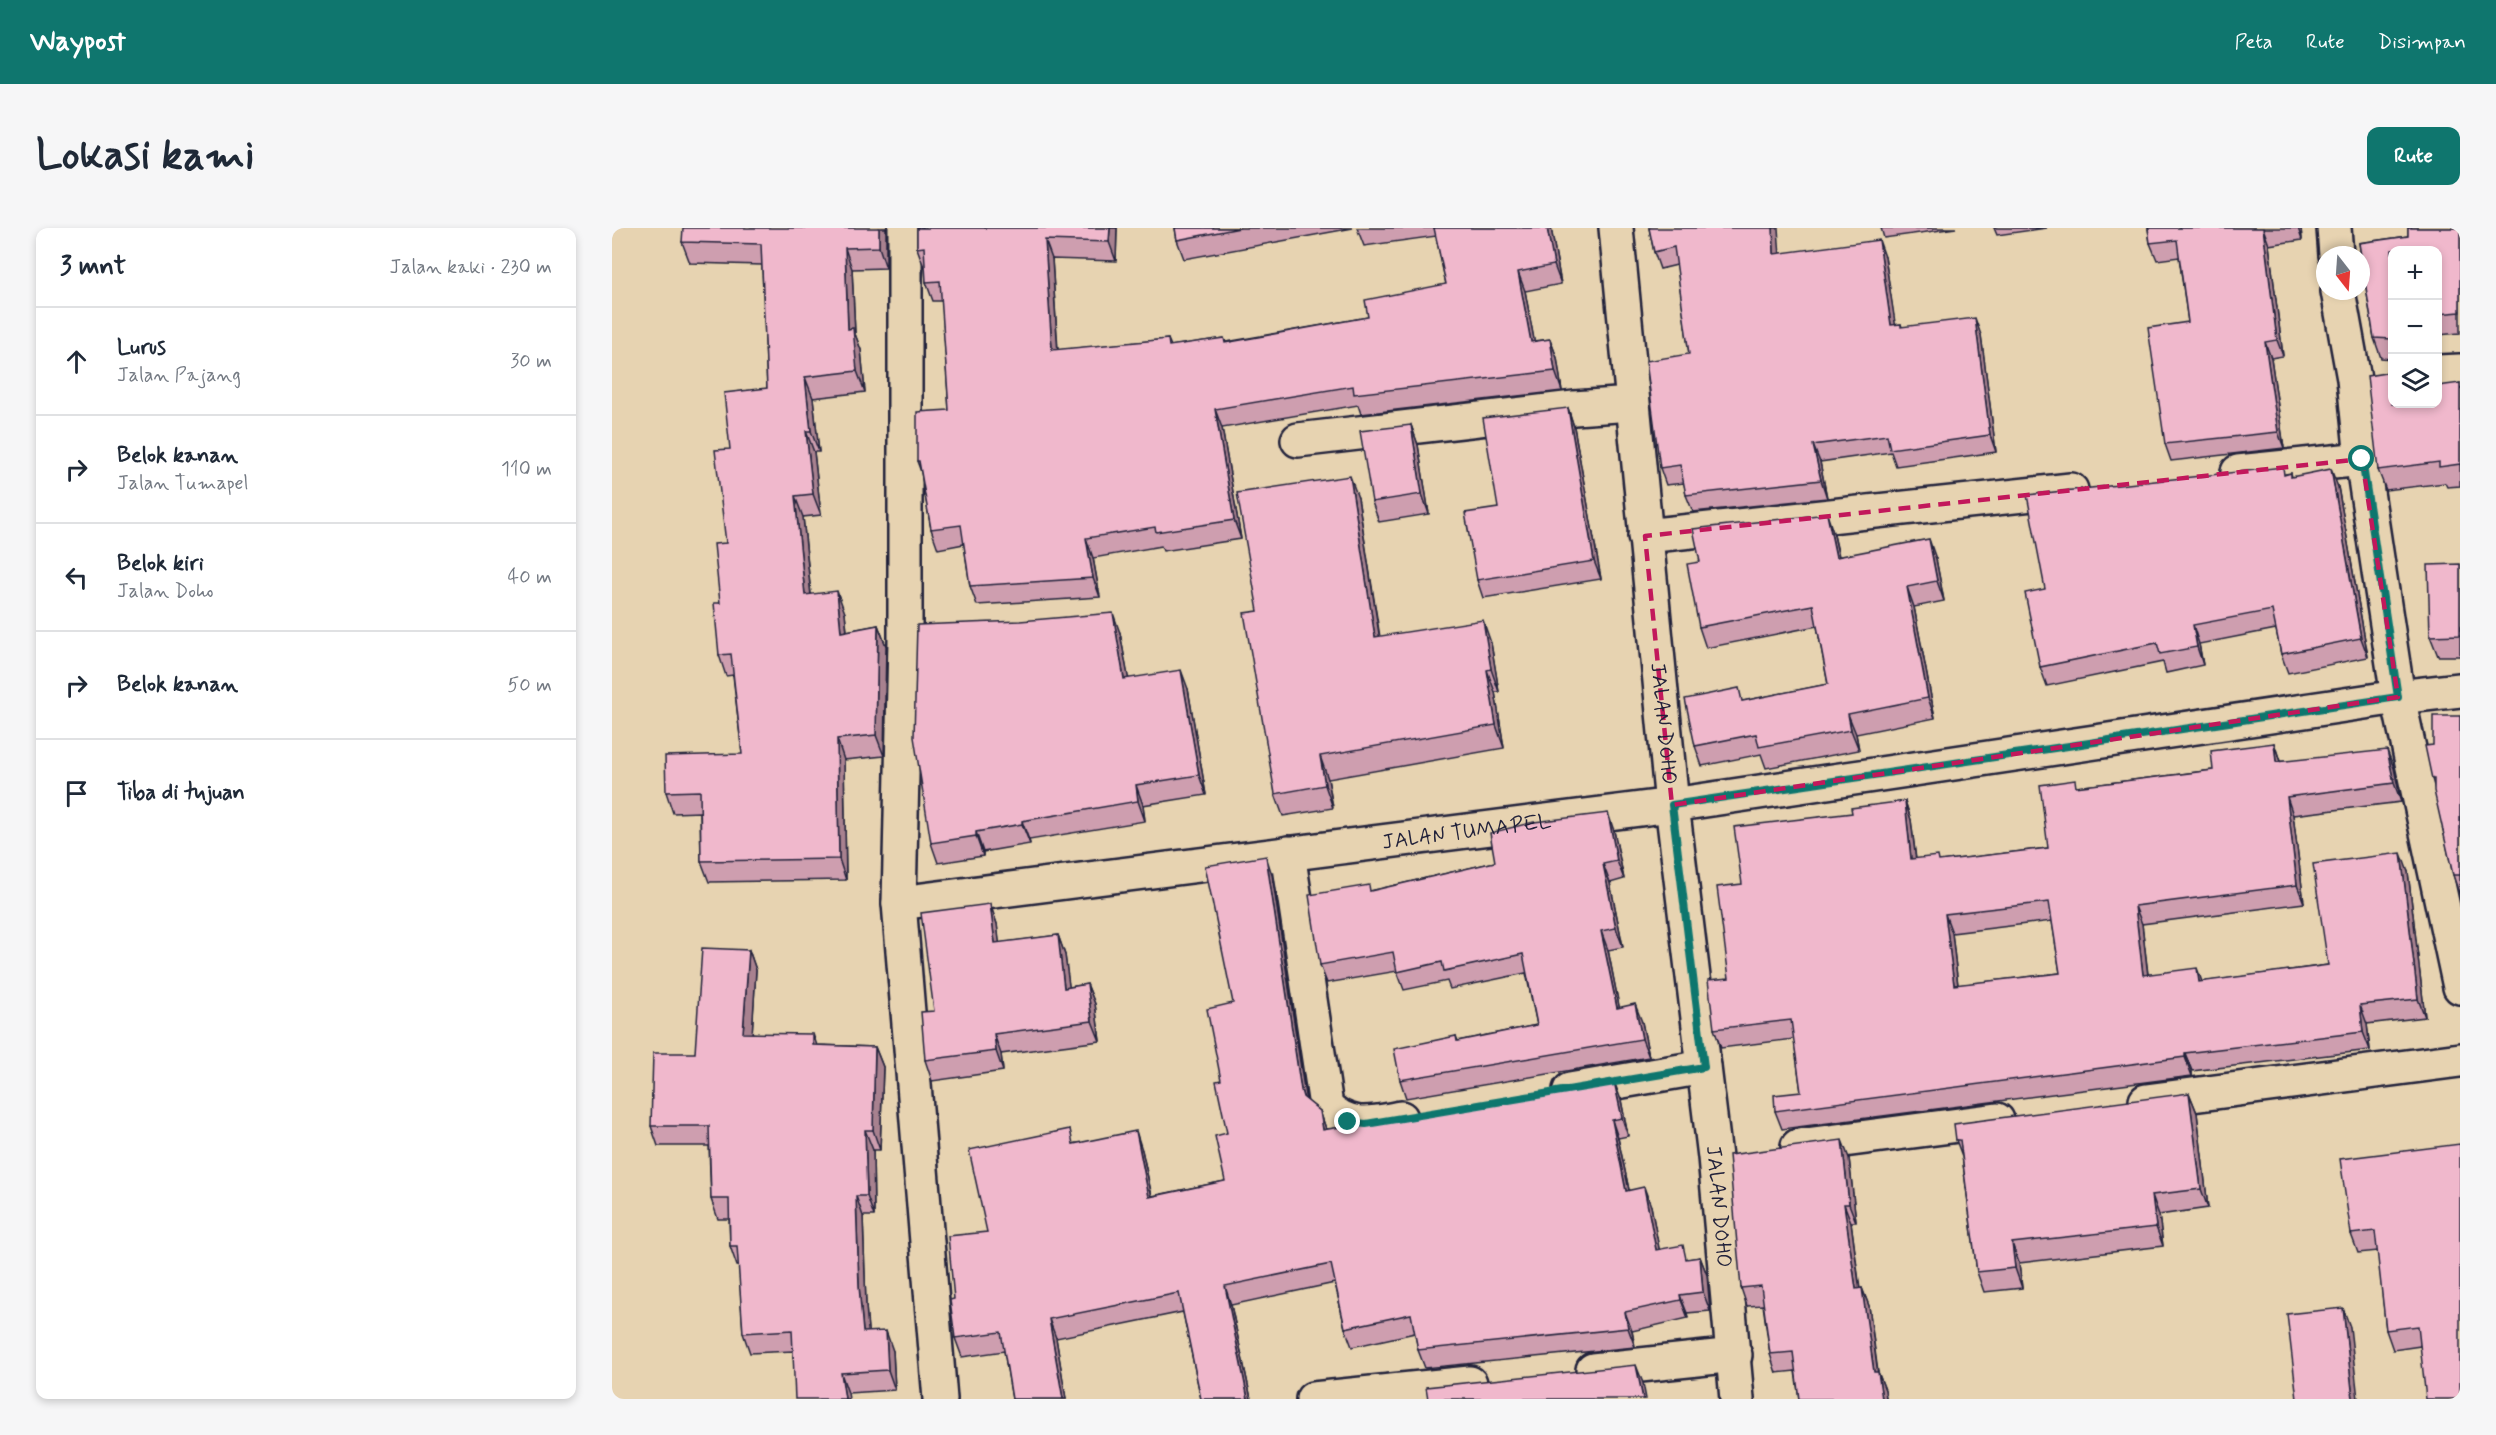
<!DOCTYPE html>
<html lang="id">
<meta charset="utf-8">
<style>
:root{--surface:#fff;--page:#f6f6f7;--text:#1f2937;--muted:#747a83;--line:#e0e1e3;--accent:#0f766e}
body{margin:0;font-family:Mynerve,sans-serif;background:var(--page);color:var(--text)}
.controls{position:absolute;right:18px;top:18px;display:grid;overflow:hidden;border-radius:12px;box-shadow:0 3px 9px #0003}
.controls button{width:54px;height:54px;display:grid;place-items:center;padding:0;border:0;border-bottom:2px solid var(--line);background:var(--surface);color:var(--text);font:30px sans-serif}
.compass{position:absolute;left:1704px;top:18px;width:54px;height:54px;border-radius:50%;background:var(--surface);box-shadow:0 3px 9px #0003;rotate:163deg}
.stop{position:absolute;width:18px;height:18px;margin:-14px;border:4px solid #0f766e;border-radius:50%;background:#fff}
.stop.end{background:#0f766e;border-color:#fff;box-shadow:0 2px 6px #0008}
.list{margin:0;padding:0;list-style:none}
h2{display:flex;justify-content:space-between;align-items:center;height:78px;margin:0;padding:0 24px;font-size:26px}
h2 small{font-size:20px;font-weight:400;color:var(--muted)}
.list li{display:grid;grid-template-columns:39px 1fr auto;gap:18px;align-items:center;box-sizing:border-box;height:108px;padding:0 24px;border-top:2px solid var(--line)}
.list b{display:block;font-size:22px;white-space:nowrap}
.list p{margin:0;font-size:20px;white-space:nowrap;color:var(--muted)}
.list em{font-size:20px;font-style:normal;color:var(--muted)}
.icon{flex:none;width:33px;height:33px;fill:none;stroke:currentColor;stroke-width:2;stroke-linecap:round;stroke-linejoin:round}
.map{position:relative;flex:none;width:1848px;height:1171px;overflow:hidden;border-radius:12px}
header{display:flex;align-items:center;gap:36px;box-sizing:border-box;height:84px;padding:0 30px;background:var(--accent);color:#fff}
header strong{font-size:28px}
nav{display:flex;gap:33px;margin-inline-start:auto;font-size:21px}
.intro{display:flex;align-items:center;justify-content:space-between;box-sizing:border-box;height:144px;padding:0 36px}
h1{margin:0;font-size:42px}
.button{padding:15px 27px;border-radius:12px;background:var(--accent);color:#fff;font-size:21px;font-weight:700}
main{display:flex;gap:36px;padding:0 36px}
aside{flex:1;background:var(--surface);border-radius:12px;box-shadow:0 3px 9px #0003}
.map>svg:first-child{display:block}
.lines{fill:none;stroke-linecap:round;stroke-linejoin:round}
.street-casing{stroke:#22223b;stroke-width:38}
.street{stroke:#e7d3b1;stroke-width:33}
.wall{fill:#ce9eaf;stroke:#22223b;stroke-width:1.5;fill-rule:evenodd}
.shaded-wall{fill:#a8818f;stroke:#22223b;stroke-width:1.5}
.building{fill:#f0b8cc;stroke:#22223b;stroke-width:1.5;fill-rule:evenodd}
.route{stroke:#0f766e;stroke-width:8}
.marked{fill:none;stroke:#c2185b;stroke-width:4.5;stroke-dasharray:12 8;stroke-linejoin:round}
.labels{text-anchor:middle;stroke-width:4.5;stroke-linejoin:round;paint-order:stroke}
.street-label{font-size:21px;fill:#22223b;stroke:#e7d3b1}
</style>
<header>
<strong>Waypost</strong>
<nav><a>Peta</a><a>Rute</a><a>Disimpan</a></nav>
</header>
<div class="intro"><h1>Lokasi kami</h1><a class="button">Rute</a></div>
<main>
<aside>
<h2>3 mnt<small>Jalan kaki · 230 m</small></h2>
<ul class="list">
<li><svg class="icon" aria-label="ahead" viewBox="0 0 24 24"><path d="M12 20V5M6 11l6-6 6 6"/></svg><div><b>Lurus</b><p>Jalan Pajang</p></div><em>30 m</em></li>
<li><svg class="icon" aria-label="right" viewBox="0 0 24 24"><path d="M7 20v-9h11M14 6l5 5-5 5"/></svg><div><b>Belok kanan</b><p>Jalan Tumapel</p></div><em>110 m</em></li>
<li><svg class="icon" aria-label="left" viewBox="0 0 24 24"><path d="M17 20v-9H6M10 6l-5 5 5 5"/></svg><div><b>Belok kiri</b><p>Jalan Doho</p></div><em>40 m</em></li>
<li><svg class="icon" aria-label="right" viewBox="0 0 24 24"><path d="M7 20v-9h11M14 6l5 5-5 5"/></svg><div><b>Belok kanan</b></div><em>50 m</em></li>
<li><svg class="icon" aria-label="arrive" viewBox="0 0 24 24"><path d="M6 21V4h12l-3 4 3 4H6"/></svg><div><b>Tiba di tujuan</b></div></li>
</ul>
</aside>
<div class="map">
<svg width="1848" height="1171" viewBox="0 0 1848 1171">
<rect width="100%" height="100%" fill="#e7d3b1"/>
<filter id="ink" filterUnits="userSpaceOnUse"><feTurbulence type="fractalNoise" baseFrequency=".0167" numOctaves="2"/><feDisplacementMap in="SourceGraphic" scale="12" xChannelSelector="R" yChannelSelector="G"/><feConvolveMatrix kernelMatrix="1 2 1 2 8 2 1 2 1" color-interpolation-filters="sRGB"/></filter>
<g filter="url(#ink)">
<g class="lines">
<defs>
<g id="street">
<path d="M293 0V414L287 675 328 1171"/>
<path id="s1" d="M1004 0 1060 577 1103 929 1125 1171"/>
<path d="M1722 0 1724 27"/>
<path d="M1726 63 1742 151 1750 231 1786 469 1848 759"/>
<path d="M1826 144 1848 143"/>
<path d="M686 212 962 180 1020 176"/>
<path d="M1626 244 1750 231"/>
<path d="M1033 308 1459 262"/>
<path d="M676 625 714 878C737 902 760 895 789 890"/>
<path id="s2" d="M287 675 1060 577 1786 469 1848 462"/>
<path d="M958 862 1092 839"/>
<path d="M1534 873 1848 832"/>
<path d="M1186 918 1385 892"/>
<path d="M981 1142 1123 1127"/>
<path d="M701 1171 858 1155"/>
</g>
</defs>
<use href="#street" class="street-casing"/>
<use href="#street" class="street"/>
</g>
<g class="wall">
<path d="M274 0V40L240 41 243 106 249 122 253 164 201 170 207 224H202L209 287 191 289 199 366 233 385 235 403 266 397 274 418 272 528 232 532 234 652 97 654 89 633 88 584 61 585 54 564 130 526 121 447 114 448 107 427 108 375 114 315 118 221 155 160 150 37 78 35 70 14Z"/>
<path d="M305 0H505L504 33 440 31 446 122 556 111 559 118 612 110 614 114 756 89 834 56 824 8 752 18 745 0H939L949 56 913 63 922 113 938 111 945 130 950 163 749 186 746 177 610 200 629 311 551 323 549 318 481 330 488 369 365 377 358 358 352 316 326 321 319 301 309 244 305 233 337 182 330 73H321L314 54 313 39H312L305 20Z"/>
<path d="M563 0H741L572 31 565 12Z"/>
<path d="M1037 0 1167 25 1273 29 1283 97 1289 96 1290 99 1369 107 1384 224 1284 238 1279 224 1208 234 1215 270 1081 284 1074 267 1072 255 1054 257 1048 240 1077 126 1065 37 1048 41 1042 24Z"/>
<path d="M1269 0H1344L1272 10Z"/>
<path d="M1382 0H1435L1385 7Z"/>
<path d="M1536 0H1689L1690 12 1657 17 1671 128 1659 130 1672 220 1559 233 1553 216 1576 94 1567 29 1545 32 1538 15Z"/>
<path d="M1796 0H1848V105L1826 107V22H1780V131L1769 130 1762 110 1747 15 1796 8Z"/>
<path d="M1848 155V258L1835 259 1833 255 1774 262 1766 242 1780 176Z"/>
<path d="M956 180 962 199 989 351 871 370 865 352 886 280Z"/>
<path d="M799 197 806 217 817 286 767 294 760 274Z"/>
<path d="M1679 245 1680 249 1726 259 1756 429 1676 445 1669 426 1664 401 1587 416 1591 437 1554 445 1551 434 1435 458 1428 439 1433 361 1673 246Z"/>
<path d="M746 270 768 409 879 415 887 464H883L892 520 716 551 721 580 671 588 663 566 646 383Z"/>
<path d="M1222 307 1227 328 1324 331 1332 373 1302 379 1323 490 1244 506 1247 522 1154 540 1149 526 1090 538 1083 518 1132 473 1216 456 1205 398 1094 420 1087 399Z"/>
<path d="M1848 336V428H1826L1818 408Z"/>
<path d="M508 405 516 450 576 461 594 567 531 577 533 593 417 612 418 616 371 624V628L326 635 319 615Z"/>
<path d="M1848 488V665H1847L1841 647 1822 558 1820 551 1821 517Z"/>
<path d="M1662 515 1668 533 1782 540 1789 574 1681 587 1692 675 1530 696 1536 746 1590 754 1716 737 1796 644 1813 789 1755 796 1758 822 1580 843V848L1170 901 1163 883 1189 864 1182 811 1109 820 1102 801 1117 750 1130 656 1240 585 1293 573 1299 592 1304 631 1328 633 1436 620 1465 559 1601 542ZM1440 693 1448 745 1346 757 1340 705Z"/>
<path d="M1002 603 1012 651 998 655 1011 719 996 722 1007 779 1030 794 1037 829 794 870 788 852 844 808 846 813 925 797 914 745 838 761 835 753 792 762 785 743 715 755 708 737 759 663 883 634Z"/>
<path d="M660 647 694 872 708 883 714 901 1009 872 1016 908 1006 910 1017 962 1039 978 1047 1022 1076 1031 1088 1029 1095 1047 1098 1083 1075 1085 1076 1090 1020 1103 1023 1119 813 1140 806 1122 803 1105 740 1119 733 1100 723 1055 619 1077 639 1171H589L571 1084 444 1110 454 1171H400L392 1123 350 1129 343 1110 342 1071 375 1004 463 915 530 922 540 968 613 953 621 775Z"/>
<path d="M378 676 385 696 387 715 446 707 453 727 457 759 475 756 483 776 488 813 389 826 391 843 320 853 313 832 322 783Z"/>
<path d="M137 722 144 742 140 805 205 817 263 819 271 839 268 922H261L262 988H251L254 1078 256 1104 281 1123 283 1162 236 1165 181 1123 138 1125 131 1105 127 1038H125L118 1018 117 991H106L99 971 97 918H46L39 898 83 825Z"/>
<path d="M1577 865 1585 885 1596 980 1547 987 1551 1018 1407 1035 1410 1060 1372 1064 1365 1044 1350 928 1344 912Z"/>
<path d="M1848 916 1808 1118 1781 1122 1774 1102 1766 1023 1746 1025 1739 1006Z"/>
<path d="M1237 930 1244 994H1239L1248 1061 1250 1060 1257 1078 1266 1144 1273 1162 1274 1171H1187L1183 1143 1164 1145 1158 1126 1151 1077 1135 1078 1129 1060Z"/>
</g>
<g class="shaded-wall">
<path d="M267 0H274V40L267 19Z"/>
<path d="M498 0H505L504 33 497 14Z"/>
<path d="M935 0H939L949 56 942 37Z"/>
<path d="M1161 0H1166L1169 43 1162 26Z"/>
<path d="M1651 0 1657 17 1671 128 1665 112Z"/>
<path d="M1686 0H1689L1690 12Z"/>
<path d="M433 12 440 31 447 142 440 122Z"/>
<path d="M1267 12 1273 29 1286 114 1279 97Z"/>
<path d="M233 20 240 41 243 106 249 122 253 164 245 143 236 101Z"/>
<path d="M906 44 913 63 926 133 919 114Z"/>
<path d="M1363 90 1369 107 1384 224 1378 207Z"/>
<path d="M938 111 945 130 950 163 943 143Z"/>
<path d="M1653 114 1659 130 1672 220 1666 204Z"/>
<path d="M193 149 201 170 207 224 199 203Z"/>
<path d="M956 180 962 199 989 351 982 333Z"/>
<path d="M603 181 610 200 629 311 622 292Z"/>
<path d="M799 197 806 217 817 286 810 266Z"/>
<path d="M194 203 202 224 209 287 201 266Z"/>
<path d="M1201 217 1208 234 1215 270 1209 252Z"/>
<path d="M1719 241 1726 259 1756 429 1749 410Z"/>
<path d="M738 248 746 270 771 432 763 409Z"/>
<path d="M183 268 191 289 201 388 193 367Z"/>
<path d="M1215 286 1222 307 1231 349 1224 329Z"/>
<path d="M474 310 481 330 488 369 481 350Z"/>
<path d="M1317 311 1324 331 1332 373 1325 353Z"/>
<path d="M1295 359 1302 379 1323 490 1316 470Z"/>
<path d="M225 363 233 385 237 425 229 404Z"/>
<path d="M501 385 508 405 520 470 512 451Z"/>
<path d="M871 392 879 415 887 464 879 441Z"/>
<path d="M266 397 274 418 272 528 264 507Z"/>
<path d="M1581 397 1587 416 1591 437 1585 419Z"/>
<path d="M569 442 576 461 594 567 587 547Z"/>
<path d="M875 442 883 464 892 520 884 497Z"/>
<path d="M1236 486 1244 506 1247 522 1239 502Z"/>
<path d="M225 511 232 532 234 652 227 631Z"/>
<path d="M1662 515 1668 534H1664Z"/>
<path d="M1775 522 1782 540 1789 574 1782 555Z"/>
<path d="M708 528 716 551 721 580 713 557Z"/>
<path d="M524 557 531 577 533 593 526 573Z"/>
<path d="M1675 569 1681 587 1692 675 1685 657Z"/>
<path d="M1293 573 1299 592 1306 650 1299 631Z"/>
<path d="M996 585 1002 603 1012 651 1005 633Z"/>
<path d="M410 593 417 612 418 616 410 596Z"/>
<path d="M364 604 371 624V628L364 608Z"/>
<path d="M1789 625 1796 644 1813 789 1806 771Z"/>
<path d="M654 628 660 647 695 881 689 862Z"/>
<path d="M991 636 998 655 1011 719 1004 700Z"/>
<path d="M378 676 385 696 390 736 383 715Z"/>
<path d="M1523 678 1530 696 1538 766 1531 747Z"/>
<path d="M1333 686 1340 705 1348 776 1342 757Z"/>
<path d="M989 703 996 722 1011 798 1005 780Z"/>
<path d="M446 707 453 727 460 780 452 760Z"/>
<path d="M137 722 144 742 139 824 131 805Z"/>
<path d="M1585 740 1592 759 1587 754Z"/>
<path d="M475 756 483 776 488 813 480 793Z"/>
<path d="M1023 776 1030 794 1037 829 1030 811Z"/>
<path d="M1748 777 1755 796 1758 822 1751 804Z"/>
<path d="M201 806 208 826 201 817Z"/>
<path d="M382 806 389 826 391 843 384 823Z"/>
<path d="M263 819 271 839 268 922 261 902Z"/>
<path d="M1573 825 1580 843V848L1573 829Z"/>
<path d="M1002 853 1009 872 1016 908 1010 890Z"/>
<path d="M1577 865 1585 885 1596 980 1589 961Z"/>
<path d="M708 883 714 901 711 902Z"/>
<path d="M1000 892 1006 910 1021 981 1014 963Z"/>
<path d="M253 902 261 922 262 988 255 968Z"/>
<path d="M524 903 530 922 544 988 537 969Z"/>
<path d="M1230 912 1237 930 1244 994 1237 976Z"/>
<path d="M1032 959 1039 978 1051 1041 1044 1022Z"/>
<path d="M1540 967 1547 987 1551 1018 1544 999Z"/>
<path d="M244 968 251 988 254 1078 258 1124 251 1104 247 1058Z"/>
<path d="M1232 976 1239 994 1250 1079 1244 1061Z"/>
<path d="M1400 1015 1407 1035 1410 1060 1403 1040Z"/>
<path d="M1088 1029 1095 1047 1098 1083 1091 1064Z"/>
<path d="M613 1058 619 1077 639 1171H636Z"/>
<path d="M1250 1060 1257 1078 1268 1163 1262 1144Z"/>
<path d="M1068 1067 1075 1085 1076 1090 1069 1072Z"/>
<path d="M1731 1080 1738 1099 1746 1171H1741Z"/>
<path d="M1013 1084 1020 1103 1023 1119 1016 1100Z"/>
<path d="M437 1091 444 1110 454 1171H451Z"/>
<path d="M274 1103 281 1123 283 1162 276 1142Z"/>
<path d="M1024 1137 1031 1155 1034 1171H1031Z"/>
<path d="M1266 1144 1273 1162 1274 1171H1270Z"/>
<path d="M229 1145 236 1165 237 1171H233Z"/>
</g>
<g class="building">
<path d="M71 0H267V19L233 20 236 101 241 100 245 143 193 149 199 203H194L201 266 183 268 193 367 225 363 229 404 266 397 264 507 225 511 227 631 89 633 88 563 54 564 53 528 130 526 119 426 107 427 102 375H108L102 316 114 315 103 222 118 221 112 165 155 160 149 16 70 14Z"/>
<path d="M305 0H498L497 14 433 12 440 122 556 111 557 118 612 110 613 115 756 89 753 72 834 56 822 0H935L942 37 906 44 919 114 938 111 943 143 742 166 741 158 603 181 622 292 544 304 543 299 474 310 481 350 358 358 349 297 319 301 307 233H305V184L337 182 328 53 314 54 312 19 305 20Z"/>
<path d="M563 0H628L565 12Z"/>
<path d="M1037 0H1161L1162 26 1267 12 1279 97 1289 96V99L1363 90 1378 207 1278 221 1275 207 1201 217 1209 252 1074 267 1068 237 1048 240 1034 133 1077 126 1062 19 1042 24Z"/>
<path d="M1536 0H1651L1665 112 1653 114 1666 204 1553 216 1536 100 1576 94 1565 12 1538 15Z"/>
<path d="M1796 0H1848V84L1826 86V22H1780V111L1762 110 1747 15 1796 8Z"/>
<path d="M1780 144V176H1826V158L1848 155V236L1827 239V234L1766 242 1755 148Z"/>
<path d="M956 180 982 333 865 352 853 285 886 280 871 190Z"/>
<path d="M799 197 810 266 760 274 748 203Z"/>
<path d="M1671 239 1672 247 1679 245V249L1719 241 1749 410 1669 426 1660 382 1581 397 1585 419 1548 426 1545 415 1428 439 1413 365 1433 361 1415 267Z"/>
<path d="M738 248 763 409 871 392 879 441 875 442 884 497 708 528 713 557 663 566 632 385 646 383 625 265Z"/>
<path d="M1215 286 1224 329 1317 311 1325 353 1295 359 1316 470 1236 486 1239 502 1147 519 1144 506 1083 518 1073 471 1127 460 1130 473 1216 456 1201 377 1087 399 1075 336 1088 334 1081 301Z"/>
<path d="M1848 336V407L1818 408 1816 337Z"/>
<path d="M501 385 512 451 569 442 587 547 524 557 526 573 410 593V596L364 604V608L319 615 302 509 305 397 408 393Z"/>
<path d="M1821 488H1848V647H1841L1822 563V551H1820L1813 518 1821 517Z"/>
<path d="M1662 515 1664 534 1775 522 1782 555 1675 569 1685 657 1523 678 1531 747 1585 740 1587 754 1716 737 1701 636 1789 625 1806 771 1748 777 1751 804 1573 825V829L1163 883 1162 867 1189 864 1179 792 1102 801 1096 752 1117 750 1105 659 1130 656 1122 599 1240 585 1239 580 1293 573 1299 631 1326 628 1327 633 1436 620 1428 557 1463 552 1464 559 1601 542 1599 523ZM1437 674 1448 745 1342 757 1333 686Z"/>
<path d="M996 585 1005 633 991 636 1004 700 989 703 1005 780 1023 776 1030 811 788 852 782 821 844 808 845 813 925 797 911 726 832 743 830 734 785 744 781 724 708 737 697 667 757 657 758 663 883 634 878 605 922 594Z"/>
<path d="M654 628 689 862 691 869 708 883 711 902 1002 853 1010 890 1000 892 1014 963 1032 959 1044 1022 1071 1017 1074 1031 1088 1029 1091 1064 1068 1067 1069 1072 1013 1084 1016 1100 806 1122 799 1086 733 1100 719 1036 613 1058 636 1171H589L567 1065 437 1091 451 1171H400L389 1104 343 1110 338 1072 342 1071 336 1008 375 1004 357 922 458 901 461 916 524 903 537 969 613 953 603 908 615 905 604 853 609 852 595 781 621 775 593 638Z"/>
<path d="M378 676 383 715 446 707 452 760 475 756 480 793 382 806 384 823 313 832 309 784 322 783 309 685Z"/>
<path d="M90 720 137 722 131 805 201 806V817L263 819 261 902H253L255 968H244L247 1058 251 1104 274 1103 276 1142 229 1145 233 1171H183L180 1102 131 1105 125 1018H118L117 971H99L97 898H39L41 825H83Z"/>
<path d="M1577 865 1589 961 1540 967 1544 999 1400 1015 1403 1040 1365 1044 1348 912H1344L1342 896Z"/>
<path d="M1230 912 1237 976H1232L1244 1061 1250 1060 1262 1144H1266L1270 1171H1187L1181 1124 1158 1126 1149 1058 1129 1060 1117 927Z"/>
<path d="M1848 916V1171H1814L1806 1098 1774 1102 1763 1003 1739 1006 1728 931Z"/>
<path d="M1731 1080 1741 1171H1685L1675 1086Z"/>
<path d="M1024 1137 1031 1171H816L814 1159Z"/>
</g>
</g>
<g class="lines" filter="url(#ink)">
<path class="route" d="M736 894 754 896 1092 839 1060 577 1786 469 1750 231"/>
</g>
<path class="marked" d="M1750 231 1786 469 1060 577 1033 308Z"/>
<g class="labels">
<g class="street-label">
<text dy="7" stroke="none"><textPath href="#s1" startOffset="498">JALAN DOHO</textPath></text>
<text dy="7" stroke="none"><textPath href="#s2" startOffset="572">JALAN TUMAPEL</textPath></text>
<text dy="7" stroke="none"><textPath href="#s1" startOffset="984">JALAN DOHO</textPath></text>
</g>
</g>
</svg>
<div class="controls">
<button>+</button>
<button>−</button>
<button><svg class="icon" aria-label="layers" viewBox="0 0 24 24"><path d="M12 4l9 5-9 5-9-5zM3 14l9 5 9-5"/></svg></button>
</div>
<svg class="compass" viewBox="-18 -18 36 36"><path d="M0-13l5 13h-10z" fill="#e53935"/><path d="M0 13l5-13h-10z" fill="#747a83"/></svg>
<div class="stop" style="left:1750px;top:231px"></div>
<div class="stop end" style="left:736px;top:894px"></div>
</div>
</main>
